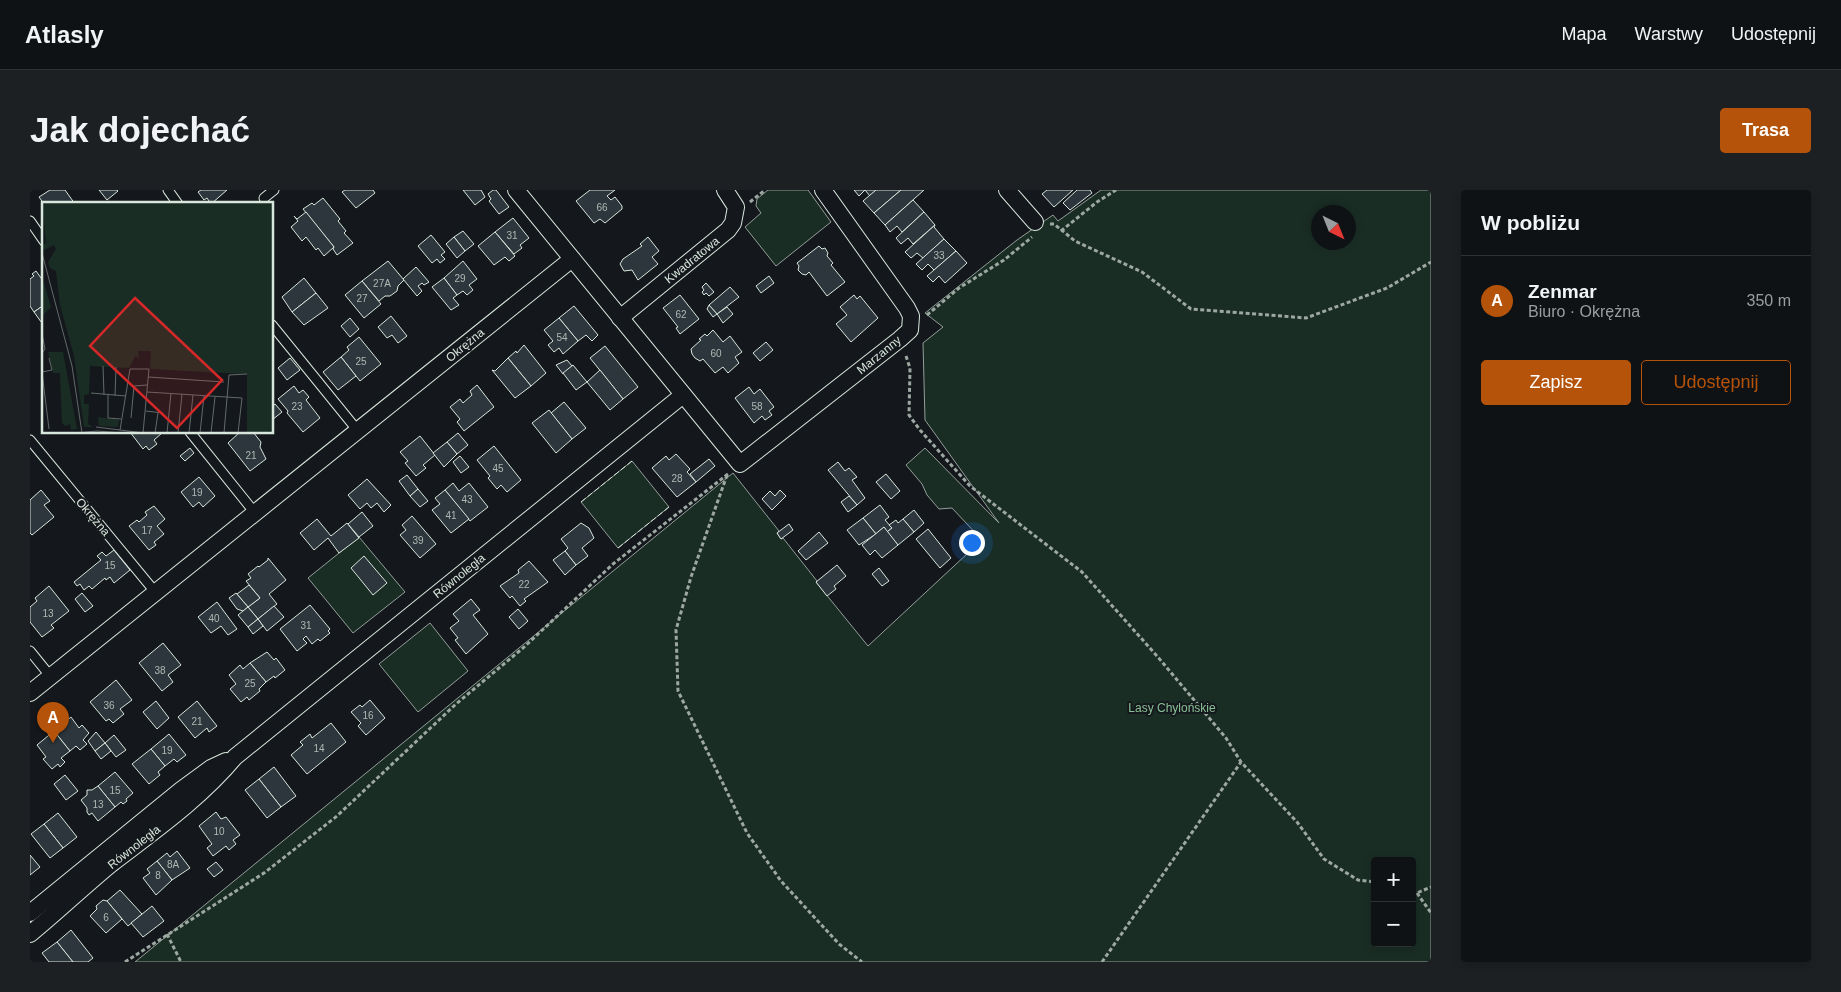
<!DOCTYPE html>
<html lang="pl">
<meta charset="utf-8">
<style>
:root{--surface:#0f1215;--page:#1d2022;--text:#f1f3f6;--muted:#9b9ea0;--line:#2f3234;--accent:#b45309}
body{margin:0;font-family:Arial,sans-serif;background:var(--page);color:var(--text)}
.controls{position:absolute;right:15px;bottom:15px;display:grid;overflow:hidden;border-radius:5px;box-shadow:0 2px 8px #0003}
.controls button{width:45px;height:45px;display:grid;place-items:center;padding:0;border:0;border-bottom:1px solid var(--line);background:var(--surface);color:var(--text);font:25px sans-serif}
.compass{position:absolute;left:1281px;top:15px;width:45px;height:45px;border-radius:50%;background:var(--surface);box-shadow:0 2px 8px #0003;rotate:137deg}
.you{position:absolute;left:941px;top:352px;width:18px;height:18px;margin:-12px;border:4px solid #fff;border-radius:50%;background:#1a73e8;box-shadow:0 0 0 8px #1a73e833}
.badge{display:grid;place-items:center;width:32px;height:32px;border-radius:50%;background:var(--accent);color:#fff;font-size:16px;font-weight:700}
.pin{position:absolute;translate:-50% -41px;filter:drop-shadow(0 1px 2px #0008)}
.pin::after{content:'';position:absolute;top:26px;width:18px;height:15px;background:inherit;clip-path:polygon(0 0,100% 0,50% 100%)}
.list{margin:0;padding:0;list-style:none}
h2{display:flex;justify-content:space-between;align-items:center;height:65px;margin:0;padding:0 20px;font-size:21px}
h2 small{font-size:16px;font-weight:400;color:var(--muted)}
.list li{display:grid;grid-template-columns:32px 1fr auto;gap:15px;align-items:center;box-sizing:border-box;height:90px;padding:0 20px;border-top:1px solid var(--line)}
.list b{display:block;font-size:19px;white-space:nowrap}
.list p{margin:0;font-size:16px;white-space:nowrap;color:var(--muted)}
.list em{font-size:16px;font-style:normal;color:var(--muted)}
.actions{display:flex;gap:10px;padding:15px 20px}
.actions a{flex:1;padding:11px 0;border:1px solid var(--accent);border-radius:5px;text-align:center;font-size:18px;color:var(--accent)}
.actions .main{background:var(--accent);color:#fff}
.map{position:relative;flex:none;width:1401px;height:772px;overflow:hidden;border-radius:5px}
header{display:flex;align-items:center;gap:30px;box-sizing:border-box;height:70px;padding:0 25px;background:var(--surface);border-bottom:1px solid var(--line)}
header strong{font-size:24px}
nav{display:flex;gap:28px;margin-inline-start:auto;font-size:18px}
.intro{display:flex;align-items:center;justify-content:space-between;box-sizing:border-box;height:120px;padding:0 30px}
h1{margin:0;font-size:35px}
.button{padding:12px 22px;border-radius:5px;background:var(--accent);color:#fff;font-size:18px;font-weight:700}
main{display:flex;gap:30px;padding:0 30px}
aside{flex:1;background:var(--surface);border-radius:5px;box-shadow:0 2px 8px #0003}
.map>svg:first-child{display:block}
.green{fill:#1a2d24;stroke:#939e99;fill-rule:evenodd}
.building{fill:#2c363c;stroke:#d8e6dc}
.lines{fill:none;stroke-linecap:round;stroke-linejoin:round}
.lane-casing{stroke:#d8e6dc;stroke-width:11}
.street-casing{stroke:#d8e6dc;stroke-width:18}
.path{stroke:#9da8a2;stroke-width:3;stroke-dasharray:4 2.5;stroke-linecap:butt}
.lane{stroke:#14181c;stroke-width:9}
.street{stroke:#14181c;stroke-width:16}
.fence{stroke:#d8e6dc;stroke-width:1;stroke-dasharray:6 2.5;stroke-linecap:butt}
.labels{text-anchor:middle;stroke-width:4;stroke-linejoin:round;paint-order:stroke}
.number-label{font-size:10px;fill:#adbab4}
.street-label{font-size:12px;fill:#d8e6dc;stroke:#14181c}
.park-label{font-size:12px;fill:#8ac095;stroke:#14181c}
.inset-road{fill:none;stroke:#626a69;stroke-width:1}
.view{fill:#d62828;fill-opacity:0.15;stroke:#d62828;stroke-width:2.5}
.inset-edge{fill:none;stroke:#d8e6dc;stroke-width:2.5}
</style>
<header>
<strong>Atlasly</strong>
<nav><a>Mapa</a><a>Warstwy</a><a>Udostępnij</a></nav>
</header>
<div class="intro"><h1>Jak dojechać</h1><a class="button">Trasa</a></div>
<main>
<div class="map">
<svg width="1401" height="772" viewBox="0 0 1401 772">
<rect width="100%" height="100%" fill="#14181c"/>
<g class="green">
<path d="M738 0H778L801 32 746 76 715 37 731 23 726 16 727 9Z"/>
<path d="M1071 0H1401V772H105L703 283 749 341 747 343 751 349 753 348 787 391 786 392 838 456 952 350 922 318 909 319 897 305 892 294 876 275 895 258 969 333 895 230 893 153 913 137 895 123 987 50 1023 25 1028 31ZM1288 22H1318V52H1288ZM1345 671H1382V753H1345Z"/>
<path d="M602 271 639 317 588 358 551 312Z"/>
<path d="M329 347 375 402 323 443 278 388Z"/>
<path d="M400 433 438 481 388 522 349 474Z"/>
</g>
<g class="building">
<path d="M20 0H35L45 14H14L9 7Z"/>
<path d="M69 0H87L88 1 77 10Z"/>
<path d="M171 0H197L181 14 177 8 174 10 168 2Z"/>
<path d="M315 0H343L345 3 326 18 312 2Z"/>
<path d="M433 0H451L455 7 445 15Z"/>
<path d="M463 0H466L479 17 469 24 459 11 461 9 458 4Z"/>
<path d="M560 0H585L577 6 581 10 585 7 592 16V19L575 33 570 29 564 33 546 11Z"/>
<path d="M824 0H846L840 6 835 0 829 6Z"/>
<path d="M846 0H871L844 23 833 11Z"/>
<path d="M871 0H894L855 35 844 23Z"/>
<path d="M1017 0H1043L1024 17 1012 4Z"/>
<path d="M1047 0H1060L1062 3 1040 20 1033 13Z"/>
<path d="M293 8 310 29 308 31 316 41 314 43 323 53 307 65 303 59 304 57 273 19 282 13 284 15Z"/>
<path d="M883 10 894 22 872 42 867 36 860 42 855 35Z"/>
<path d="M276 22 304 57 294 66 288 58 286 60 276 47 272 51 261 37 268 31 264 26 267 29Z"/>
<path d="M894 22 905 35 883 54 878 48 871 54 866 48Z"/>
<path d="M483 28 499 48 490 55 492 58 484 64 465 42Z"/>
<path d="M905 35 904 37 914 49 893 68 887 63 881 68 875 62Z"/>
<path d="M433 41 444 54 435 61 424 47Z"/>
<path d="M465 42 485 66 479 71 475 67 464 75 448 56Z"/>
<path d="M401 45 415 62 411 65 415 69 410 73 407 69 402 73 388 56Z"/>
<path d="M424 47 435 61 427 68 416 54Z"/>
<path d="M618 47 629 61 622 67 628 74 608 90 602 80 594 81 590 74 593 69 612 56 610 54Z"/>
<path d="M914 49 926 61 904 80 898 74 892 80 886 74Z"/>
<path d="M789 56 792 59 795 58 798 63 797 66 803 73 801 75 815 92 797 106 779 82 776 85 772 84 768 80 769 76 767 73Z"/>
<path d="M926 61 937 73 915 93 909 86 903 92 897 86Z"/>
<path d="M358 71 374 90 368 96 367 101 360 106H355L349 111 332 91Z"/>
<path d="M433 71 447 89 439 95 443 100 437 105 433 101 427 105 414 88Z"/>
<path d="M386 77 399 92 394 95 392 93 388 96 392 101 387 106 373 89Z"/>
<path d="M6 81 14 92V115L4 122 0 116V89L4 86 2 84Z"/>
<path d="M739 86 744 93 731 103 726 96Z"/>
<path d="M274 88 286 103 262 122 252 107Z"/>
<path d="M414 88 427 105 423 108 429 115 421 120 402 97Z"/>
<path d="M332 91 351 114 334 128 315 105Z"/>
<path d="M676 93 684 102 679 106 676 103 674 105 672 102 674 100 672 97Z"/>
<path d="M700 97 709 107 687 124 679 115Z"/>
<path d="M286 103 298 118 274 135 262 122Z"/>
<path d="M650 105 669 129 650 144 646 138 648 137 633 118Z"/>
<path d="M824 105 827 109 830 106 848 128 821 152 806 134 817 125 810 117Z"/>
<path d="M14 115V136L4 122Z"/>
<path d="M679 115 687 124 683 127 677 119Z"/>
<path d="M544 116 568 145 562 151 556 145 548 151 529 128Z"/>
<path d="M697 117 703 124 693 133 687 124Z"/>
<path d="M361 126 377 146 368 153 362 145 357 148 348 137Z"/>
<path d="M320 128 329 139 320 147 311 136Z"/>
<path d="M529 128 548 151 533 164 529 158 524 162 518 155 523 151 514 140Z"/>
<path d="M683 140 693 152 700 146 712 162 705 167 709 173 698 183 693 177 685 183 673 169 670 171 665 168 662 164 661 159 671 150 669 149 675 144 677 146Z"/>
<path d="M329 147 351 174 330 191 311 167 319 160 317 157Z"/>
<path d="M736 152 743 160 730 171 723 163Z"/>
<path d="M494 155 516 183 501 196 478 168 486 161 487 163Z"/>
<path d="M575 156 608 197 593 209 560 168Z"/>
<path d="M311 167 326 186 308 200 293 182Z"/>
<path d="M260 168 270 180 257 190 248 178Z"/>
<path d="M478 168 501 196 485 208 462 180 465 181Z"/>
<path d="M537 170 542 176 533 184 526 175Z"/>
<path d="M543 175 557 192 546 200 533 183Z"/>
<path d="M570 180 593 209 580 220 557 192Z"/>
<path d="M447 195 464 217 434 241 427 232 430 229 420 217 430 209 433 213 442 205 440 201Z"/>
<path d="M264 196 269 203 273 200 279 207 276 210 290 228 273 242 257 223 258 221 248 209Z"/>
<path d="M719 197 724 204 730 199 744 217 739 221 742 225 735 230 732 226 724 233 705 208Z"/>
<path d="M534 212 556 238 542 249 521 223Z"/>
<path d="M245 214 252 222 242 230V216Z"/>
<path d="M519 220 542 249 526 263 502 233Z"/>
<path d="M100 242H132V243L124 250 127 254 119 260 116 256 113 259Z"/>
<path d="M210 242H223L231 252 230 257 236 269 220 281 198 253Z"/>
<path d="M428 243 438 255 427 264 417 252Z"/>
<path d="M390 246 405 265 393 275 396 278 386 286 375 273 378 271 370 262Z"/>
<path d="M417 252 427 264 414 277 403 263Z"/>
<path d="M464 256 491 290 477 302 471 295 467 299 458 288 460 286 447 270Z"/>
<path d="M160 258 164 263 155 271 150 266Z"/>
<path d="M646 264 660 279 657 282 666 292 647 307 622 278 636 266 639 270Z"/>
<path d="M430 266 439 277 431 283 423 272Z"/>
<path d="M679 269 685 276 666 292 660 284Z"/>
<path d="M808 272 815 281 819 278 827 287 822 290 835 308 827 315 798 280Z"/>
<path d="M856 284 870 301 861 309 846 292Z"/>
<path d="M377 285 388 299 380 306 369 291Z"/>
<path d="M169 287 185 306 173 317 169 312 163 317 151 302Z"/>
<path d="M337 289 361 315 354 322 347 313 341 318 337 313 330 319 318 305Z"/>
<path d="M423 293 429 301 439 293 458 317 440 331 415 300Z"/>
<path d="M388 299 398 311 390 317 380 306Z"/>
<path d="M11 300 20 311 14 315 24 327 2 345 0 343V310Z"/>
<path d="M415 300 439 329 421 343 402 320 410 314 405 308Z"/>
<path d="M750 300 756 306 742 320 732 309 740 301 745 306Z"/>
<path d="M819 306 827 315 818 322 811 312Z"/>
<path d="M850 315 859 327 855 330 862 338 857 342 854 337 846 344 833 328Z"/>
<path d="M124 316 135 329 127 336 134 344 124 352 126 355 119 360 99 336 107 330 109 332 117 325 115 322Z"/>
<path d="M884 320 894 333 884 342 873 329Z"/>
<path d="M332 322 343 336 329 347 318 334Z"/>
<path d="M382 326 406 354 390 368 370 345 376 340 372 335Z"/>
<path d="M833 328 846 344 829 355 817 340Z"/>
<path d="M287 329 301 346 317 333 329 348 309 363 298 348 284 360 270 343Z"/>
<path d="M873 329 884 342 868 355 857 342 862 338 859 335 866 330 868 333Z"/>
<path d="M551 333 559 338 564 348 552 358 558 366 546 375 535 361 538 358 531 349Z"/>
<path d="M759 334 763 340 751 349 747 343Z"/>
<path d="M854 337 868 355 852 368 845 360 840 365 832 355Z"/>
<path d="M898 339 921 368 910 378 886 349Z"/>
<path d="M789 342 798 353 776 370 768 361Z"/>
<path d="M84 360 100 380 84 393 80 387 76 390 75 388 62 399 59 396 54 400 50 394 47 396 44 392 71 370 67 366 72 362 76 366Z"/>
<path d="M535 361 546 375 535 385 523 370Z"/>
<path d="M334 366 357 393 343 405 321 378Z"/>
<path d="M238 368 256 390 239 404 247 414 228 429 218 417 230 408 216 391 221 388 218 384 228 376 229 377 238 370Z"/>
<path d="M499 371 518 392 494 409 496 411 490 416 482 406 480 408 470 396 489 383 488 380Z"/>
<path d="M807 375 816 386 804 396 806 399 797 406 786 392Z"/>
<path d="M849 378 859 391 852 396 842 384Z"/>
<path d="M219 395 230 408 218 417 207 404Z"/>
<path d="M19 396 39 421 21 435 24 438 12 447 0 432V417L7 411 5 408Z"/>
<path d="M52 403 63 416 55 422 45 409Z"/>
<path d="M206 403 218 417 213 421 207 419 199 408Z"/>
<path d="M441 409 450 420 443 425 458 444 436 464 425 450 428 448 420 438 429 431 423 424Z"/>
<path d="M187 412 207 439 198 445 191 436 181 443 168 427Z"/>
<path d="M280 415 300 439 298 441 300 443 290 451 288 449 282 454 276 446 273 449 277 453 267 461 250 439Z"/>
<path d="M244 416 254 427 237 441 228 429Z"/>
<path d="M218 417 228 429 218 437 208 425Z"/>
<path d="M488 419 498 431 489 439 479 427Z"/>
<path d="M228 429 233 436 223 444 218 437Z"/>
<path d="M133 453 151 475 138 485 143 492 132 501 109 473Z"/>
<path d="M237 462 244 470 246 468 255 480 245 488 244 486 236 492 220 473Z"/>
<path d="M220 473 236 492 229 499 230 501 219 510 217 507 211 512 200 499 206 494 199 485 210 475 213 479Z"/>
<path d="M86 490 102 510 90 519 94 524 83 533 79 529 76 531 60 512Z"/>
<path d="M340 510 355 528 336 545 328 536 331 533 321 522 330 515 332 517Z"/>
<path d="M126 511 139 528 127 539 113 522Z"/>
<path d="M167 511 187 536 179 542 177 538 165 548 148 527Z"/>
<path d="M41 527 49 538 52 535 59 543 53 550 57 554 50 560 46 556 40 561 24 541Z"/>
<path d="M301 533 316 552 277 584 261 565 273 555 270 552 280 544 282 548Z"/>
<path d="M24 541 40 561 31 568 35 572 30 577 28 574 22 579 13 569 16 567 7 555Z"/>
<path d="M66 542 75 553 65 561 58 551Z"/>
<path d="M139 544 156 565 147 572 144 569 135 576 121 559Z"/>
<path d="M84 545 96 560 86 567 75 553Z"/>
<path d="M75 553 81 561 71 569 65 561Z"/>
<path d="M121 559 135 576 128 582 130 585 119 594 102 574Z"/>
<path d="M244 577 266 606 251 617 229 589Z"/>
<path d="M85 582 103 603 96 609 97 611 93 614 91 612 85 617 68 596Z"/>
<path d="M35 585 48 601 36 610 24 594Z"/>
<path d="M229 589 251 617 237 628 215 600Z"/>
<path d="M68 596 85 617 68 631 62 623 59 625 57 622V618L51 610 57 605V600H62Z"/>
<path d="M186 622 191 629 196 627 210 645 203 650 206 654 199 660 196 656 183 666 177 658 182 654 169 636Z"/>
<path d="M28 623 47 647 33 658 14 634Z"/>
<path d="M14 634 33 658 20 668 1 644Z"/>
<path d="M147 661 160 678 142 690 127 671 137 663 140 667Z"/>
<path d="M0 665 10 677 0 685Z"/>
<path d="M127 671 142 690 126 705 113 688 120 683 117 679Z"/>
<path d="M186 672 193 680 184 687 177 679Z"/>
<path d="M90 700 112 724 98 736 77 711Z"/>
<path d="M73 710 77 711 92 729 76 743 60 726 67 719 66 716Z"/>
<path d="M122 716 134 731 113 747 101 733Z"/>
<path d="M41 740 63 768 58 772H43L27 752Z"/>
<path d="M27 752 43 772H19L12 763Z"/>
</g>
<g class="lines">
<defs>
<g id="lane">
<path d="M138 0 148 14"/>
<path d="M234 8 244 0"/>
<path d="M0 31 14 51"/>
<path d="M242 135 328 241"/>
<path d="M160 242 225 323"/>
<path d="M0 250 126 403"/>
<path d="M0 461 21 487"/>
</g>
<g id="street">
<path d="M486 0 710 274 870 149 880 140 881 126 877 118 793 0"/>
<path d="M977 0 1005 32"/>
<path d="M590 128 698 40 703 33 706 17 695 0"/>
<path d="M0 503 542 69"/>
<path d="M0 723 151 600 181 578 196 571"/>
<path d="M0 744C28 721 53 697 81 674 124 641 170 609 205 567L653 205"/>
</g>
</defs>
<use href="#lane" class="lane-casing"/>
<use href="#street" class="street-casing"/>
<g class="path">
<path d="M720 12 735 0"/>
<path d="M1020 34H1024L1045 51 1112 82 1161 119 1276 128 1357 98 1401 72"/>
<path d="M1031 41 1067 12 1086 0"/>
<path d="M897 125 929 98 974 70 1002 47"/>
<path d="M876 166 880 178 879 225 890 240 940 296 1052 382 1127 466 1196 548 1211 572 1267 632 1294 669 1328 690 1345 692"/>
<path d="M697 285 661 387 646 440 648 501 717 643 751 691 809 754 832 772"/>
<path d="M1382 701 1387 703 1401 697"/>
<path d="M1387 703 1401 723"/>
<path d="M137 744 151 772"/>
<path d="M95 772 234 683 307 626 426 514 493 458 583 374 698 284"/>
<path d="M1072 772 1211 572"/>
</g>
<use href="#lane" class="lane"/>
<use href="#street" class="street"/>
<g class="fence">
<path d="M551 312 602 271"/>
<path d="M588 358 639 317"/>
</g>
</g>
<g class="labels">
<g class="number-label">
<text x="572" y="21">66</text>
<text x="482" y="49">31</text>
<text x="909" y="69">33</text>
<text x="430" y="92">29</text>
<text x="352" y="97">27A</text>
<text x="332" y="112">27</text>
<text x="651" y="128">62</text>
<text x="532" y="151">54</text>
<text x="686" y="167">60</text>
<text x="331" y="175">25</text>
<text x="267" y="220">23</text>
<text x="727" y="220">58</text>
<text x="221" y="269">21</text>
<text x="468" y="282">45</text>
<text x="647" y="292">28</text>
<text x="167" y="306">19</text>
<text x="437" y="313">43</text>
<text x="421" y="329">41</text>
<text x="117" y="344">17</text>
<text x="388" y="354">39</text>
<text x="80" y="379">15</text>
<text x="494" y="398">22</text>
<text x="18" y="427">13</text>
<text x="184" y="432">40</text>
<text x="276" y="439">31</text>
<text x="130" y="484">38</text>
<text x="220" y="497">25</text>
<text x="79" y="519">36</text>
<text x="338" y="529">16</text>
<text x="167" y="535">21</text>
<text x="289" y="562">14</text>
<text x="137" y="564">19</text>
<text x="85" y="604">15</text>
<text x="68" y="618">13</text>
<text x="189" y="645">10</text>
<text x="143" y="678">8A</text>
<text x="128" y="689">8</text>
<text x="76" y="731">6</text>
</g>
<g class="street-label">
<text transform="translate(662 70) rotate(-39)" y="4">Kwadratowa</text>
<text transform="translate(435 155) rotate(-39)" y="4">Okrężna</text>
<text transform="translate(849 165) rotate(-39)" y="4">Marzanny</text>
<text transform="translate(63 327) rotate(50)" y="4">Okrężna</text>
<text transform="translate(429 386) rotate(-39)" y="4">Równoległa</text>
<text transform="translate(104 657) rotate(-38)" y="4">Równoległa</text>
</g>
<g class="park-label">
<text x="1142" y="522">Lasy Chylońskie</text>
</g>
</g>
<g transform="translate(12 12)">
<rect width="231" height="231" fill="#14181c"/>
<path d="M0 0H231V231H205V172L108 167 109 149H96L97 158 94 153 87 166 48 164 47 192 42 193V202H47L46 222 51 225H42L32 154 18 103 14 69 8 66 6 60 14 47 12 43 2 48 0 43 4 41ZM0 74 9 105 0 114ZM6 150H21L35 227 29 228 28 222 23 224 20 221 18 171H11ZM56 215 77 218 76 225 57 224Z" fill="#1a2d24"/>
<path class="inset-road" d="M0 51 30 164 40 231M0 132 3 147 0 151M61 164 62 193M0 170 7 227M0 170 10 168 7 156M106 175 182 180M105 190 200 196 196 231M49 191 84 194M66 193V216L79 217M73 194 74 165M104 209 121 211M89 216 92 184 105 183M54 225 102 231M78 228 88 167H107L101 231M35 231 55 229 81 231M113 231 116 211M125 231 129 191M136 231 140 192M147 231 151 193M158 231 162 194M169 231 173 195M182 231 187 173 205 172"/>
<path class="view" d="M93 96 180 178 135 226 48 144Z"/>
<rect width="231" height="231" class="inset-edge"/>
</g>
</svg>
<div class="controls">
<button>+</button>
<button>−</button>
</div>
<svg class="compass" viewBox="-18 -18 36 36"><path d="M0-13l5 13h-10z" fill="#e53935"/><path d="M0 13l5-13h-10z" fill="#9b9ea0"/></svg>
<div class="you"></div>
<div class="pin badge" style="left:23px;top:553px">A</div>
</div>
<aside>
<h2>W pobliżu<small></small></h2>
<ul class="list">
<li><span class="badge">A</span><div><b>Zenmar</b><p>Biuro · Okrężna</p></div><em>350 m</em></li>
</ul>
<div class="actions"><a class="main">Zapisz</a><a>Udostępnij</a></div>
</aside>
</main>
